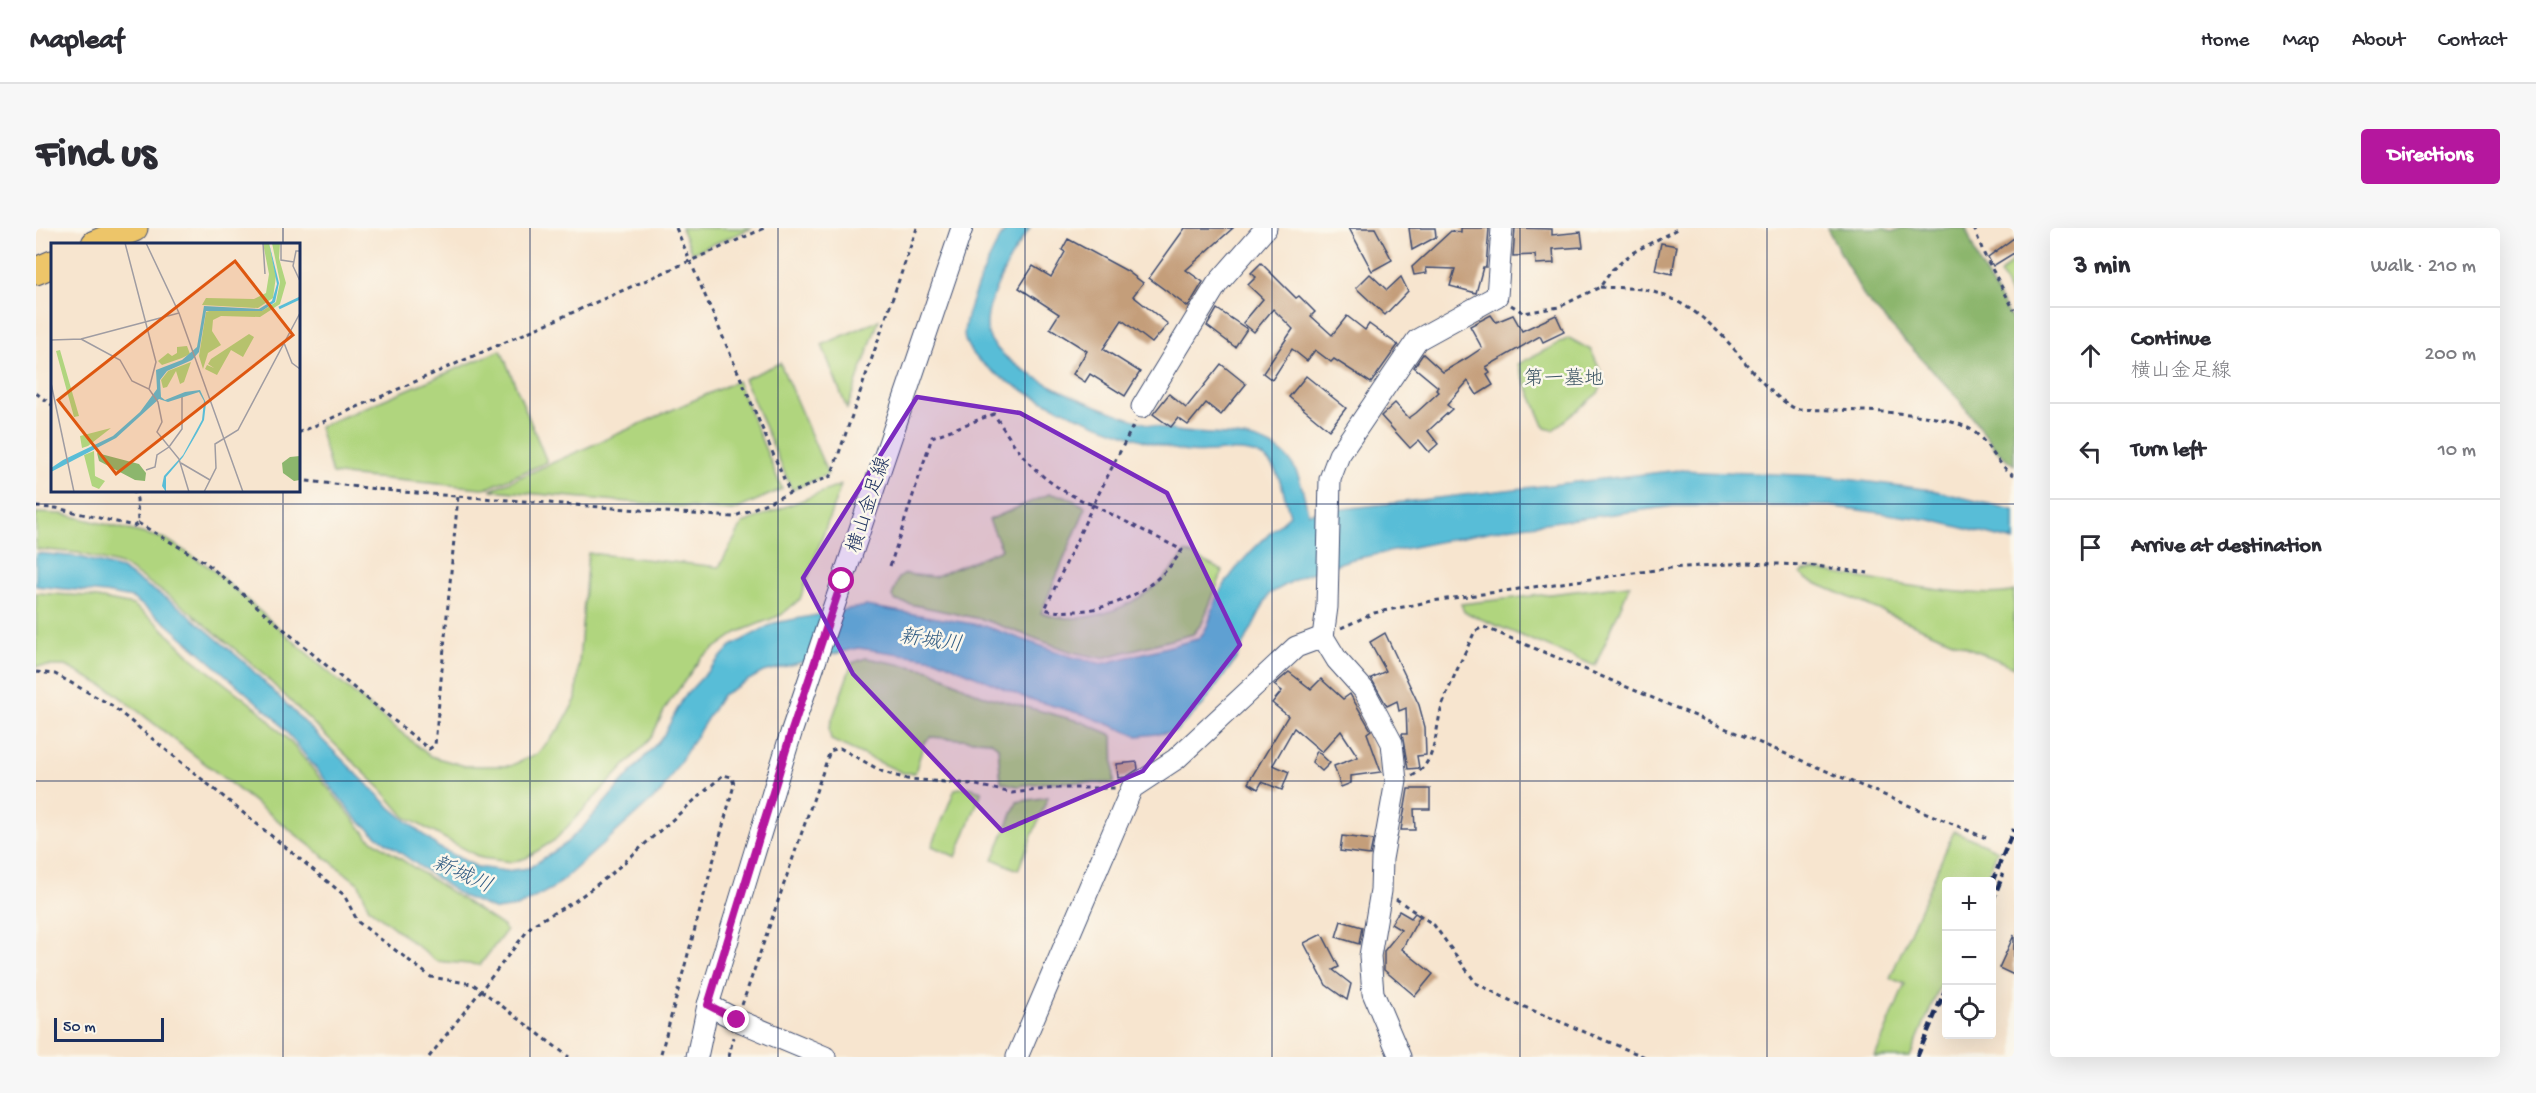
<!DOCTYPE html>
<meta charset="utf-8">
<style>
:root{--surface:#fff;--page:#f7f7f7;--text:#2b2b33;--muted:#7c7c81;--line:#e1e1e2;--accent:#b5179e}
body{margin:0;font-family:"Gochi Hand","Klee One",sans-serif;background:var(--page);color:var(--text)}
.controls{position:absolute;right:18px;bottom:18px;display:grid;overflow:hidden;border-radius:6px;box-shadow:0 6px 24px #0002}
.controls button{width:54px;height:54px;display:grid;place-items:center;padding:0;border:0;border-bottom:2px solid var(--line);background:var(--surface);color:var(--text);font:30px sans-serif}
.scale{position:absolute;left:18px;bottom:15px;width:110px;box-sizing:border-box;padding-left:6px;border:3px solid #1b2f5e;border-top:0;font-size:16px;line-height:21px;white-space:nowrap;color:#1b2f5e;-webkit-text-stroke:4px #fbf7ec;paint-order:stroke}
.stop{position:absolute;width:18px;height:18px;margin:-14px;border:4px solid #b5179e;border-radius:50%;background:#fff}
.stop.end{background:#b5179e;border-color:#fff;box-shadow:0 2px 6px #0008}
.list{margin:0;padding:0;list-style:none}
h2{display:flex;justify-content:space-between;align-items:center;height:78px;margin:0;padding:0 24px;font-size:26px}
h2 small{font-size:20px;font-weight:400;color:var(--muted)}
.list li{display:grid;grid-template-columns:39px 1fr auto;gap:18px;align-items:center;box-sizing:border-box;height:96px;padding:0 24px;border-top:2px solid var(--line)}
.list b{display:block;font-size:22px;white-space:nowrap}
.list p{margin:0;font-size:20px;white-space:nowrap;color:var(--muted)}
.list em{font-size:20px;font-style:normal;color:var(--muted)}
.icon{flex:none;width:33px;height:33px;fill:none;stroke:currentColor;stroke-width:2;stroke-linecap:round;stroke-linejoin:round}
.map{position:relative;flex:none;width:1978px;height:829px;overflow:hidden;border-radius:6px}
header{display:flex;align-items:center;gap:36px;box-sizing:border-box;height:84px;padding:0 30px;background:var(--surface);border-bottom:2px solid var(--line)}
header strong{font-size:28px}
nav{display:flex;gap:33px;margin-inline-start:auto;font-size:21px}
.intro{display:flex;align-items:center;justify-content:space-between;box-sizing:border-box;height:144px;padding:0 36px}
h1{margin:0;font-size:42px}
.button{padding:15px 27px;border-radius:6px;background:var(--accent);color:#fff;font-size:21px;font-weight:700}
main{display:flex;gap:36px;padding:0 36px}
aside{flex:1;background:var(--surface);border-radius:6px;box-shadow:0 6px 24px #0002}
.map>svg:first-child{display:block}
.green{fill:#b0d57e;stroke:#66826e;stroke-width:1.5}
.forest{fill:#8cb66d;stroke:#547266;stroke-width:1.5}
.water{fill:#59bdd7;stroke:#3a769a;stroke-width:1.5}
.building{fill:#c49e7a}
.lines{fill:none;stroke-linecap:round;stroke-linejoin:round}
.minor-casing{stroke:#3c4a6f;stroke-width:23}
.major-casing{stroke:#3c4a6f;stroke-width:29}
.path{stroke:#3c4a6f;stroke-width:3;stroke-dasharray:4.5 4.5;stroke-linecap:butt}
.minor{stroke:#fff;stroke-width:21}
.major{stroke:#edc569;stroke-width:27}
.rail{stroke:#1b2f5e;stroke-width:4.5;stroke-dasharray:9 4.5;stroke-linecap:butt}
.route{stroke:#b5179e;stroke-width:8}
.marked{fill:#7b2cbf;fill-opacity:0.2;stroke:#7b2cbf;stroke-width:4.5;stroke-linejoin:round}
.grid{fill:none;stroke:#1b2f5e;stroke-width:1.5;stroke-opacity:0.55}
.labels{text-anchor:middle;stroke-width:5;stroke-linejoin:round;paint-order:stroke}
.park-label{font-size:20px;fill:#405866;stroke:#fbf7ec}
.street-label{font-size:20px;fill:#1b2f5e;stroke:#fbf7ec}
.water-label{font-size:21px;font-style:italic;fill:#2e5a82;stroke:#fbf7ec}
.inset-river{fill:none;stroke:#59bdd7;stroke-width:3}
.inset-road{fill:none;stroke:#9f9ca2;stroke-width:1.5}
.view{fill:#de5710;fill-opacity:0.15;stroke:#de5710;stroke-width:3}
.inset-edge{fill:none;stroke:#1b2f5e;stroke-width:3}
</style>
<header>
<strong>Mapleaf</strong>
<nav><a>Home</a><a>Map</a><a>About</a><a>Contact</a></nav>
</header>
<div class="intro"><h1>Find us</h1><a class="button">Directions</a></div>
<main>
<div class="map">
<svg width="1978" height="829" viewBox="0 0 1978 829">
<rect width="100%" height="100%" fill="#fbf7ec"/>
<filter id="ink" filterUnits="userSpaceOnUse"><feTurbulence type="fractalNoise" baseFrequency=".0167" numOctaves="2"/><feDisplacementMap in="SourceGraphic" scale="12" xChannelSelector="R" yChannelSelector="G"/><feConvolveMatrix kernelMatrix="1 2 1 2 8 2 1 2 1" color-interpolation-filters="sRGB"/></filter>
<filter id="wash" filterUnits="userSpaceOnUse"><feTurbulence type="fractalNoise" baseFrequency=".008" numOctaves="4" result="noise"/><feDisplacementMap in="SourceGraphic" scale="24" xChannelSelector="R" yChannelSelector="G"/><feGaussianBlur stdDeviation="1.35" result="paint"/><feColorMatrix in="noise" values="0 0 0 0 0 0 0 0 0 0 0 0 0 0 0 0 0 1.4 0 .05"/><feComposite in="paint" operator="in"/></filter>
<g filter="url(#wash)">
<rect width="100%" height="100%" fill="#f7e5cf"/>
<g class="green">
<path d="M645 0H716L656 25Z"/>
<path d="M1978 31V75L1964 46Z"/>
<path d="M843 92 811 181 786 117Z"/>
<path d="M1533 110 1555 122 1568 151 1562 165 1517 202 1509 200 1482 136Z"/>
<path d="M465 122 511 234 454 259 446 260 296 246 283 199Z"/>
<path d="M744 135 792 246 756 262 708 151Z"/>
<path d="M701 153 746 261 697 283 455 262Z"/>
<path d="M805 257 764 371 745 387 702 404 665 430 630 479 615 510 519 612 490 630 476 634 445 630 369 589 345 561 212 432 143 375 88 338 42 325 0 321V285L27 286 130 311 175 340 299 450 394 528 429 538H474L501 526 524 500 540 471 552 325 683 339 707 295Z"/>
<path d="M1013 266 1029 268 1050 279 1005 385C1061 403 1118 370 1150 324L1187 343 1166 395 1157 406 1066 430 1036 424 949 392 860 373 856 368 863 350 869 346 898 349 966 321 953 292Z"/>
<path d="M1778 342C1817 348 1946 374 1978 363V439L1770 351 1765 346 1768 343Z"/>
<path d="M1594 357 1559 438 1428 384 1425 376Z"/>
<path d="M0 365 51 368 97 377 121 395 157 431 223 482 257 517 333 610 468 699 470 703 444 737 400 733 333 680 323 656 75 462 30 438H0Z"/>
<path d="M830 430 894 442 945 467 1046 494 1074 506 1077 508 1078 555 1015 554 981 558 965 554 962 519 954 513 895 509 888 514 879 545H867L795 512 793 500 816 435Z"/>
<path d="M931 559 946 563 920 629 896 618 919 561Z"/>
<path d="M1012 569 982 642 957 631 981 574Z"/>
<path d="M1918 603 1962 622 1949 653 1910 654V743L1874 829H1839L1869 756 1854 750Z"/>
</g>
<path class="forest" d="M1791 0H1848L1855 4 1866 0H1930L1943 35 1978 95V237L1962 224 1922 170 1829 70Z"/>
<path class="water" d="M971 0H994C977 23 950 70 951 99 951 143 1098 195 1135 202 1172 210 1213 200 1245 224 1264 238 1267 264 1272 285L1643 242 1787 248 1896 262 1978 282V313L1895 292 1794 278H1638L1471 300 1313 332 1266 348 1233 366 1200 431 1167 477 1139 504 1102 508 1049 487 990 470 900 431 822 420 727 444 686 467 625 564 519 659 481 679 460 682 426 668 342 609 319 589 240 491 129 394 96 370 69 365 0 358V325L43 329 85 341 142 378 207 433 355 580 402 619 441 639 470 643 493 640 528 617 548 598 627 508 648 469 695 418 738 395 830 378 949 398 1036 429 1066 436 1162 411C1176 398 1174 382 1183 366 1200 335 1228 310 1254 287 1248 269 1245 241 1228 230 1207 216 1175 227 1152 224 1106 217 943 158 929 112 923 93 957 17 971 0Z"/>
<g id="blocks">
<g class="building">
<path d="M1149 0H1197L1150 42 1167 54 1152 79 1113 50Z"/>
<path d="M1313 0H1339L1356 32 1336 43Z"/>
<path d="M1373 0H1399L1400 9 1376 22Z"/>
<path d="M1425 0H1453L1450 39H1447L1440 65 1414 58 1419 41 1390 40 1391 45 1378 47 1376 39 1415 3 1425 4Z"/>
<path d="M1479 0 1516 1V7L1545 4 1547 19 1517 21 1518 35 1500 36 1499 27 1477 28Z"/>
<path d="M1978 10V25L1957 38 1952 29Z"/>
<path d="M1032 11 1091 43 1107 55 1097 68 1132 96 1116 115 1086 92 1067 121 1104 144 1089 168 1054 146 1049 154 1037 146 1051 123 1014 100 1023 86 983 60 997 38 1015 49 1029 24 1026 22Z"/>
<path d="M1625 15 1641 18 1636 46 1619 42Z"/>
<path d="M1225 35 1260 70 1263 68 1279 84 1275 88 1296 107 1311 88 1329 102 1333 96 1362 117 1335 155 1298 131 1295 134 1279 122 1271 133 1256 121 1236 152 1227 145 1257 101 1237 81 1218 104 1207 95 1227 71 1212 57 1220 49 1215 45Z"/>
<path d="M1334 46 1351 62 1365 49 1372 63 1349 87 1320 60Z"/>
<path d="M1181 81 1211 101 1199 119 1171 98Z"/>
<path d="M1455 87 1460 94 1477 87 1486 103 1520 87 1528 104 1507 114 1504 108 1450 139 1454 145 1451 147 1457 157 1441 167 1432 153 1411 177 1416 181 1392 203 1402 216 1393 224 1383 212 1374 220 1345 188 1359 175 1373 190 1380 185 1403 164 1400 161 1402 159 1378 139 1387 126 1407 144 1431 130 1446 120 1434 98Z"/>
<path d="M1185 136 1210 156 1185 187 1170 175 1152 197 1142 190 1135 199 1117 186 1133 166 1150 180Z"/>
<path d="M1270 148 1310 180 1293 202 1253 169Z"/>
<path d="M1349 405 1383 477 1389 499 1390 527 1381 528 1383 540 1372 541 1366 506H1371L1370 480 1363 483 1361 473 1351 478 1335 450 1350 443 1334 414Z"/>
<path d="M1253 444 1275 461 1285 451 1307 471 1314 466 1335 502 1331 505 1345 544 1315 548V555L1305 559 1298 538 1322 529 1305 503 1286 524 1258 500 1237 537 1253 544 1246 562 1226 554 1222 561 1212 555 1252 488 1236 475 1246 463 1238 457Z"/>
<path d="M1281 523 1294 535 1286 543 1276 534Z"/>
<path d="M1101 534 1102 541 1090 549 1082 550 1081 536Z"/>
<path d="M1372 561H1394V581H1378L1379 602H1365Z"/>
<path d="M1306 608 1337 612 1334 627 1304 623Z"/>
<path d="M1363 683 1375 690 1379 685 1384 688 1366 721 1397 746 1379 768 1348 742V723L1365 702 1355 696Z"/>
<path d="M1305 693 1326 699 1323 716 1300 709Z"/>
<path d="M1286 706 1303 739 1297 742 1315 756 1311 772 1290 757 1268 715Z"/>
<path d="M1978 707V747L1963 740Z"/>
</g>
</g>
</g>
<g filter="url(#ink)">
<use href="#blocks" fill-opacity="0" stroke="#3c4a6f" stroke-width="1.5"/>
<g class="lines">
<defs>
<g id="minor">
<path d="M1106 179 1181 56 1230 0"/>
<path d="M672 777 701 792 789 829"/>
<path d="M661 829 672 777 756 502 926 0"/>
<path d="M981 829 1096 560 1140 531 1260 419 1287 409"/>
<path d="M1364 829 1337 765 1334 728 1345 663 1346 631 1360 553 1356 515 1328 462 1301 432 1287 409 1291 379 1294 251 1303 227 1381 112 1461 68 1466 0"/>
</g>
<g id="major">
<path d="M59 16 98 0"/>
<path d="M0 43 16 36"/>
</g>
</defs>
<use href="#minor" class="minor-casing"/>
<use href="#major" class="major-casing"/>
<g class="path">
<path d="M640 0 754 265"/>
<path d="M1938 0 1948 26 1978 82"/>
<path d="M1564 59C1579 60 1596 59 1610 62 1649 71 1679 97 1703 127 1719 147 1737 169 1760 181 1804 183 1891 181 1930 199 1951 208 1958 235 1978 247"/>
<path d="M1475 77 1488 85 1523 79 1564 59 1576 42 1596 25 1643 0"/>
<path d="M0 165 16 177"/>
<path d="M262 205 729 0"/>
<path d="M262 252 367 264 697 289 795 248 881 0"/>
<path d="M1057 277 1146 322C1123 359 1083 380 1041 383 1029 383 1020 385 1009 381Z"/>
<path d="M0 279 20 280 98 298 102 295 101 271 97 262"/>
<path d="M102 295 169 334 285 433 393 521 399 517 422 268"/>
<path d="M854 338 896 209 958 186C987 232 1005 256 1057 277L1099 194"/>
<path d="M1305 400 1338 385 1396 373 1634 340 1709 335 1772 337 1832 345"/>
<path d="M0 444 19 446 75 477 308 667 322 694 395 749 437 756 533 829"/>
<path d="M1376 548C1403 534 1398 500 1407 476 1416 451 1428 427 1439 403L1448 399 1950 610"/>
<path d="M1360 671 1398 697 1440 755 1479 775 1609 829"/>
<path d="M706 777 794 523 804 520 847 544 871 551 936 556 976 565 1019 560H1079"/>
<path d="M393 829 496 697 539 673 575 646 687 547 696 549 698 557 624 829"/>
<path d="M693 829 697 809"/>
</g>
<use href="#minor" class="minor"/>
<use href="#major" class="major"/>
<g class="rail">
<path d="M1956 654 1978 601"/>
<path d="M1956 674 1967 646"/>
<path d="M1881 829 1910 760"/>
</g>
</g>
</g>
<g class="lines" filter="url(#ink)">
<path class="route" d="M701 792 672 777 756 502 806 353"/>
</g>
<path class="marked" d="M881 169 984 185 1131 265 1204 417 1107 543 966 603 817 446 767 350Z"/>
<path class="grid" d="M247 0V16M494 0V829M742 0V829M989 0V829M1236 0V829M1484 0V829M1731 0V829M247 262V829M0 276H1978M0 553H1978"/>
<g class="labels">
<g class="park-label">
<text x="1528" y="156">第一墓地</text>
</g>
<g class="street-label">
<text transform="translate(831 276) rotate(-72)" y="7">横山金足線</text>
</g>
<g class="water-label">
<text transform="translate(895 411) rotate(8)" y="7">新城川</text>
<text transform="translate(427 645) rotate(24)" y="7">新城川</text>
</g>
</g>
<g transform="translate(15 15)">
<rect width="249" height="249" fill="#f7e5cf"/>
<path d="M212 0H218L225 33 222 55 207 65 151 62 155 55 203 56 215 50 218 31ZM221 0H229L228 15 235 40 229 61 209 74 170 73 162 77 161 88 170 102 157 110 152 126 148 113 155 69 168 65 211 68 225 59 229 39ZM198 91 203 94 192 114 180 107 166 132 154 126 156 122 163 125 157 121 160 116ZM136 103 139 111 131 115 111 122 107 118 117 110 121 113 126 110V104ZM9 107 28 173 23 174 5 108ZM140 119 133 139 129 141 125 128 116 144 112 145 110 137 117 128ZM60 185 37 203 31 205 29 193ZM43 208 44 233 54 238 48 246 41 243 33 212Z" fill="#b0d57e"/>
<path d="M46 210 88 221 95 230 94 238 84 237 48 218ZM249 213V237L243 238 232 230 231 220 239 214Z" fill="#8cb66d"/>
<path d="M218 0 228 40 224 59 211 68H155L148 109 141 117 116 128 109 137 110 154 114 157 134 149 149 147 155 160 153 177 146 190 132 214 115 234V249L111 243 113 233 132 212 151 177 153 158 148 149 117 159 108 156 65 195 0 229V225L12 217 62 193 89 169 106 146 105 127 131 117 146 104 153 63 208 66 221 58 226 41Z" fill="#59bdd7"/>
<path class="inset-river" d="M228 65 249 55"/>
<path class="inset-road" d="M74 0 105 119 98 146M95 0 128 70 192 249M212 0 214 31M230 0V17L243 19M249 8H245L242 23 249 38M30 96 69 117 81 138 98 146 107 159 111 179 106 189 128 216 138 249M0 97 30 96 128 70M233 100 241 120 249 126M0 140 23 249M118 204 131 186V154M130 220 159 237M95 227 104 224 106 212 118 204M153 249 165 225 164 201 187 187 249 70"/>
<path class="view" d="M184 18 242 92 65 231 7 157Z"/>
<rect width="249" height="249" class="inset-edge"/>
</g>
</svg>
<div class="controls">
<button>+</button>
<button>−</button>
<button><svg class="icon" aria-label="locate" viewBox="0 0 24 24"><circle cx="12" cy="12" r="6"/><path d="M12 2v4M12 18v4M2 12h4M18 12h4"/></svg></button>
</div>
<div class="scale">50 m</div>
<div class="stop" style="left:806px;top:353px"></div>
<div class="stop end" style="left:701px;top:792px"></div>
</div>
<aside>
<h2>3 min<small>Walk · 210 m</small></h2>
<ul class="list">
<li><svg class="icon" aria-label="ahead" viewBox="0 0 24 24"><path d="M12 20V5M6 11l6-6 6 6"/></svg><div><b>Continue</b><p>横山金足線</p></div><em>200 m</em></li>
<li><svg class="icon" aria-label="left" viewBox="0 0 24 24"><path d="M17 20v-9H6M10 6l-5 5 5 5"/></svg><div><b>Turn left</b></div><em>10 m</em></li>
<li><svg class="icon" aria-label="arrive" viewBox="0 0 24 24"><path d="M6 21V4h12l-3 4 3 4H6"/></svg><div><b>Arrive at destination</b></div></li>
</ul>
</aside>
</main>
